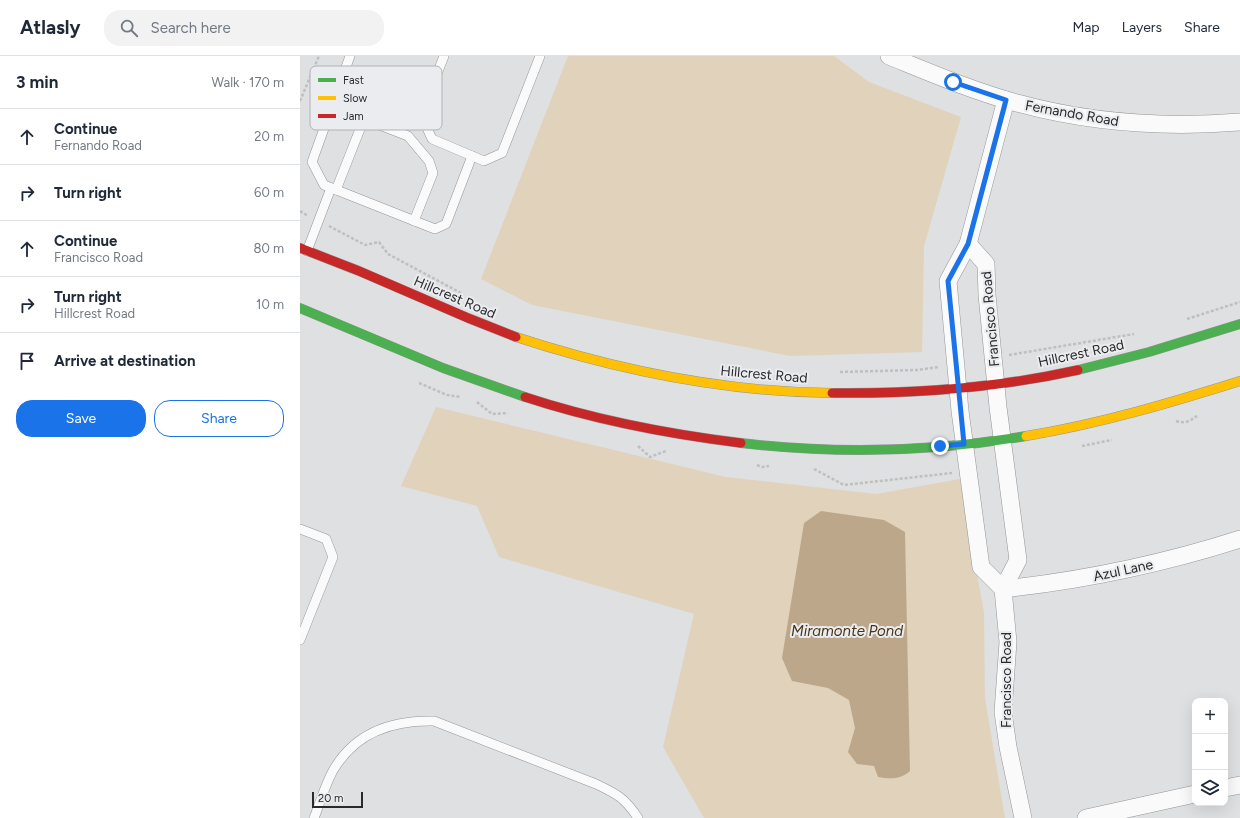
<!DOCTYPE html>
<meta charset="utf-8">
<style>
:root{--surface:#fff;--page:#f2f2f3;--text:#1f2937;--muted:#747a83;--line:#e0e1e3;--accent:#1a73e8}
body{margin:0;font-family:Figtree,sans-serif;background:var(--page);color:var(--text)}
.controls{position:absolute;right:12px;bottom:12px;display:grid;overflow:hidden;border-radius:8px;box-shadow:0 4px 16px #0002}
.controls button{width:36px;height:36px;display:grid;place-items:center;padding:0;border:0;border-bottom:1px solid var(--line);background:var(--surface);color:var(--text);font:20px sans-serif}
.scale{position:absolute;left:12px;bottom:10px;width:51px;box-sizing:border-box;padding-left:4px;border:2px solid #2a2a2c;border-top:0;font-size:11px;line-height:14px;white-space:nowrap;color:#2a2a2c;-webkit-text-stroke:3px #eaecf0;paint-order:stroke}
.stop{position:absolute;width:12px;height:12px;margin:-9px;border:3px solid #1a73e8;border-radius:50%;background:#fff}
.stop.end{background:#1a73e8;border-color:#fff;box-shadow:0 1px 4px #0008}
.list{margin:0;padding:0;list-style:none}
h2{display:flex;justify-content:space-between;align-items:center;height:52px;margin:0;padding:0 16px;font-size:17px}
h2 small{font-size:13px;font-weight:400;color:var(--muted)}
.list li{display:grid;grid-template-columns:26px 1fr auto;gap:12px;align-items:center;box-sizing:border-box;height:56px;padding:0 16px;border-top:1px solid var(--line)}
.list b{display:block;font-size:15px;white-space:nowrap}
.list p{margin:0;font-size:13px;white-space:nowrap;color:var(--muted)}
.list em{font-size:13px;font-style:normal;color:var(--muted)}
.actions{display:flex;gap:8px;padding:12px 16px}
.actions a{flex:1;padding:9px 0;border:1px solid var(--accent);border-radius:16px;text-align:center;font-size:14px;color:var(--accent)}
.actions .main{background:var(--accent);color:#fff}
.icon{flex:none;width:22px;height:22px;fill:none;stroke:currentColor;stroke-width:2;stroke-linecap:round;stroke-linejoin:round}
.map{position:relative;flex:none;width:940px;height:762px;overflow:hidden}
header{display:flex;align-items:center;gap:24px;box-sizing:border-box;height:56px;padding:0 20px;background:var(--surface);border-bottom:1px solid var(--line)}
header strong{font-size:19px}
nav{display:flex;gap:22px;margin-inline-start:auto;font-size:14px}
.search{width:280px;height:36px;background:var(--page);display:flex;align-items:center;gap:10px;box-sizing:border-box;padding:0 14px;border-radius:16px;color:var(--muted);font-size:15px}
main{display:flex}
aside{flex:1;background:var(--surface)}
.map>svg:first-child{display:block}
.green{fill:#e1d2bc}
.water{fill:#bca78a}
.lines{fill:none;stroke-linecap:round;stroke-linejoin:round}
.lane-casing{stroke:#949596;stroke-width:10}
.street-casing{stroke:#949596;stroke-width:18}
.fast-casing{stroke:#949596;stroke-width:10}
.slow-casing{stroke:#949596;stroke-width:10}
.jam-casing{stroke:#949596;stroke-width:10}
.path{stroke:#bfbfbf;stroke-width:2.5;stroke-dasharray:3 2;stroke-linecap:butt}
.lane{stroke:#fafafb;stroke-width:9}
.street{stroke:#fafafb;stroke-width:17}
.fast{stroke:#4caf50;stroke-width:9}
.slow{stroke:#ffc107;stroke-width:9}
.jam{stroke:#c62828;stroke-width:9}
.route{stroke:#1a73e8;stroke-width:5}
.labels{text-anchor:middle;stroke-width:4;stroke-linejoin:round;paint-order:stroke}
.street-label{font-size:14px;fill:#2a2a2c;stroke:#eaecf0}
.water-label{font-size:15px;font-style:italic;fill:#493310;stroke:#eaecf0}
.key{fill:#eaecf0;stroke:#b0b2b5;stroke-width:1}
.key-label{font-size:11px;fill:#2a2a2c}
</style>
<header>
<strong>Atlasly</strong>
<div class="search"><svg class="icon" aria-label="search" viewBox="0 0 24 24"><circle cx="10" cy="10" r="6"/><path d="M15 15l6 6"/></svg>Search here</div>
<nav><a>Map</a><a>Layers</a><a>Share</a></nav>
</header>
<main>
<aside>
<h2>3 min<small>Walk · 170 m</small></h2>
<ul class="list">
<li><svg class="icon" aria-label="ahead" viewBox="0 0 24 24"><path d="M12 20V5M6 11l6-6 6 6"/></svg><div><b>Continue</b><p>Fernando Road</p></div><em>20 m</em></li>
<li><svg class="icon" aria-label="right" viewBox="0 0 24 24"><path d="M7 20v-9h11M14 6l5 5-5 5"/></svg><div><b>Turn right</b></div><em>60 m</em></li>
<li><svg class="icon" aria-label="ahead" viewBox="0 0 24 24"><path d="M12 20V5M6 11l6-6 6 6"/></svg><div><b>Continue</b><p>Francisco Road</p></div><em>80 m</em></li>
<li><svg class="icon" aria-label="right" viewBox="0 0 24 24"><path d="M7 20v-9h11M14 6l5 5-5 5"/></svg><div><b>Turn right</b><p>Hillcrest Road</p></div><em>10 m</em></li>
<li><svg class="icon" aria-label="arrive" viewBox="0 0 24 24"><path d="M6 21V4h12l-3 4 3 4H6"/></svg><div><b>Arrive at destination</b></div></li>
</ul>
<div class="actions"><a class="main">Save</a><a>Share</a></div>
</aside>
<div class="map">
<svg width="940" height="762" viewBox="0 0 940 762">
<rect width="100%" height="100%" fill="#dee0e2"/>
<g class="green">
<path d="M268 0H534L569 26 661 61 624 190 622 296 490 300 232 249 181 223Z"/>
<path d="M136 351 426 421 576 438 660 423 684 557 685 642 705 762H404L363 691 394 558 199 501 177 450 101 430Z"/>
</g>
<path class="water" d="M521 455 584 464 605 476 610 715C600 724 590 723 578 721L574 710 557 708 548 696 555 672 549 644 528 632 492 625 482 602 504 467Z"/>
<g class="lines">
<defs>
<g id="lane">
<path d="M50 0 12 106 24 129 135 173 146 168 172 100"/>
<path d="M144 0 121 59 132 83 184 105 202 97 240 0"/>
<path d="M44 16 126 48"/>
<path d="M34 44 65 56 72 66 108 80 129 105 133 117 114 165"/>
<path d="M36 134 62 68 72 66"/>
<path d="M7 195 31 132"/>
<path d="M0 473 26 483 33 501 0 584"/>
<path d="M14 762C20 747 26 726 34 713 56 676 93 664 134 665L296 728C317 738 325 742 338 762"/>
</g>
<g id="street">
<path d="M589 0C631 17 673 35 717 47 790 67 865 72 940 66"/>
<path d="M668 188 686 208 687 239 698 351 718 504 703 533 708 586 703 656 708 691 723 762"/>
<path d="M703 533 681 511 660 355 648 225 668 188 706 44"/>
<path d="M703 533C785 524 862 508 940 483"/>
<path d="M925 732 940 729"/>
<path d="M786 762 895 738"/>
</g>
<g id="fast">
<path d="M0 252 143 312 225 341"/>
<path d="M778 314 849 296 940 268"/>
<path d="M441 387C536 398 632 396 726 380"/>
</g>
<g id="slow">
<path d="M216 281C317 314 425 336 532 337"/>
<path d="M726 380C799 368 870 347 940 325"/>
</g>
<g id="jam">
<path d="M0 192 59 215 168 262 216 281"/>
<path d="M532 337C615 338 697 332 778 314"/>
<path d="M225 341C295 364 368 378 441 387"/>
</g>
</defs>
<use href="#lane" class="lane-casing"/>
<use href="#street" class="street-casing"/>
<use href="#fast" class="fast-casing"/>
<use href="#slow" class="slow-casing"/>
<use href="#jam" class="jam-casing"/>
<g class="path">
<path d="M0 45 19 0"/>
<path d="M0 155 8 160"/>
<path d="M29 170 65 189 79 186 88 198 161 237"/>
<path d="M887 263 940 246"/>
<path d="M709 299 834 278"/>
<path d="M540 316 617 314 639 311"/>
<path d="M119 327 147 339 161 341"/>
<path d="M177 346 192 358 208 357"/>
<path d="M876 365C885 368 890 365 897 360"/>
<path d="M338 390 350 401 366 395"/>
<path d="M782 390 812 384"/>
<path d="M457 409 462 411 469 410"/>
<path d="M514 413 544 429 652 417"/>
</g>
<use href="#lane" class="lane"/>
<use href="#street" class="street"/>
<use href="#fast" class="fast"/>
<use href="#slow" class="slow"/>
<use href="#jam" class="jam"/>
</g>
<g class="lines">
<path class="route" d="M640 390 664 388 648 225 668 188 706 44 653 26"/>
</g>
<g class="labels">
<g class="street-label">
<text transform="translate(772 57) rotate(10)" y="5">Fernando Road</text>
<text transform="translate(155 241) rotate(23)" y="5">Hillcrest Road</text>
<text transform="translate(690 263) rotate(-95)" y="5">Francisco Road</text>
<text transform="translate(781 297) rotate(-12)" y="5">Hillcrest Road</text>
<text transform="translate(464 318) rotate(5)" y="5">Hillcrest Road</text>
<text transform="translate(823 514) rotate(-12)" y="5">Azul Lane</text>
<text transform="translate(706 624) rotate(-90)" y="5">Francisco Road</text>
</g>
<g class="water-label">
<text x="547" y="580">Miramonte Pond</text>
</g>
</g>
<rect x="10" y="10" width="132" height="64" rx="6" class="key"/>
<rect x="18" y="22" width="18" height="4" fill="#4caf50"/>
<rect x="18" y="40" width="18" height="4" fill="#ffc107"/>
<rect x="18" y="58" width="18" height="4" fill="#c62828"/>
<g class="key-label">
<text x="43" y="28">Fast</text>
<text x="43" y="46">Slow</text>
<text x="43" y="64">Jam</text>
</g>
</svg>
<div class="controls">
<button>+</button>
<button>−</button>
<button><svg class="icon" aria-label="layers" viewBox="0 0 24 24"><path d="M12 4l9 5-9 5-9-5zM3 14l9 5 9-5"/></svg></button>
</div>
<div class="scale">20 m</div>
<div class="stop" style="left:653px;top:26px"></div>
<div class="stop end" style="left:640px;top:390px"></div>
</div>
</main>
